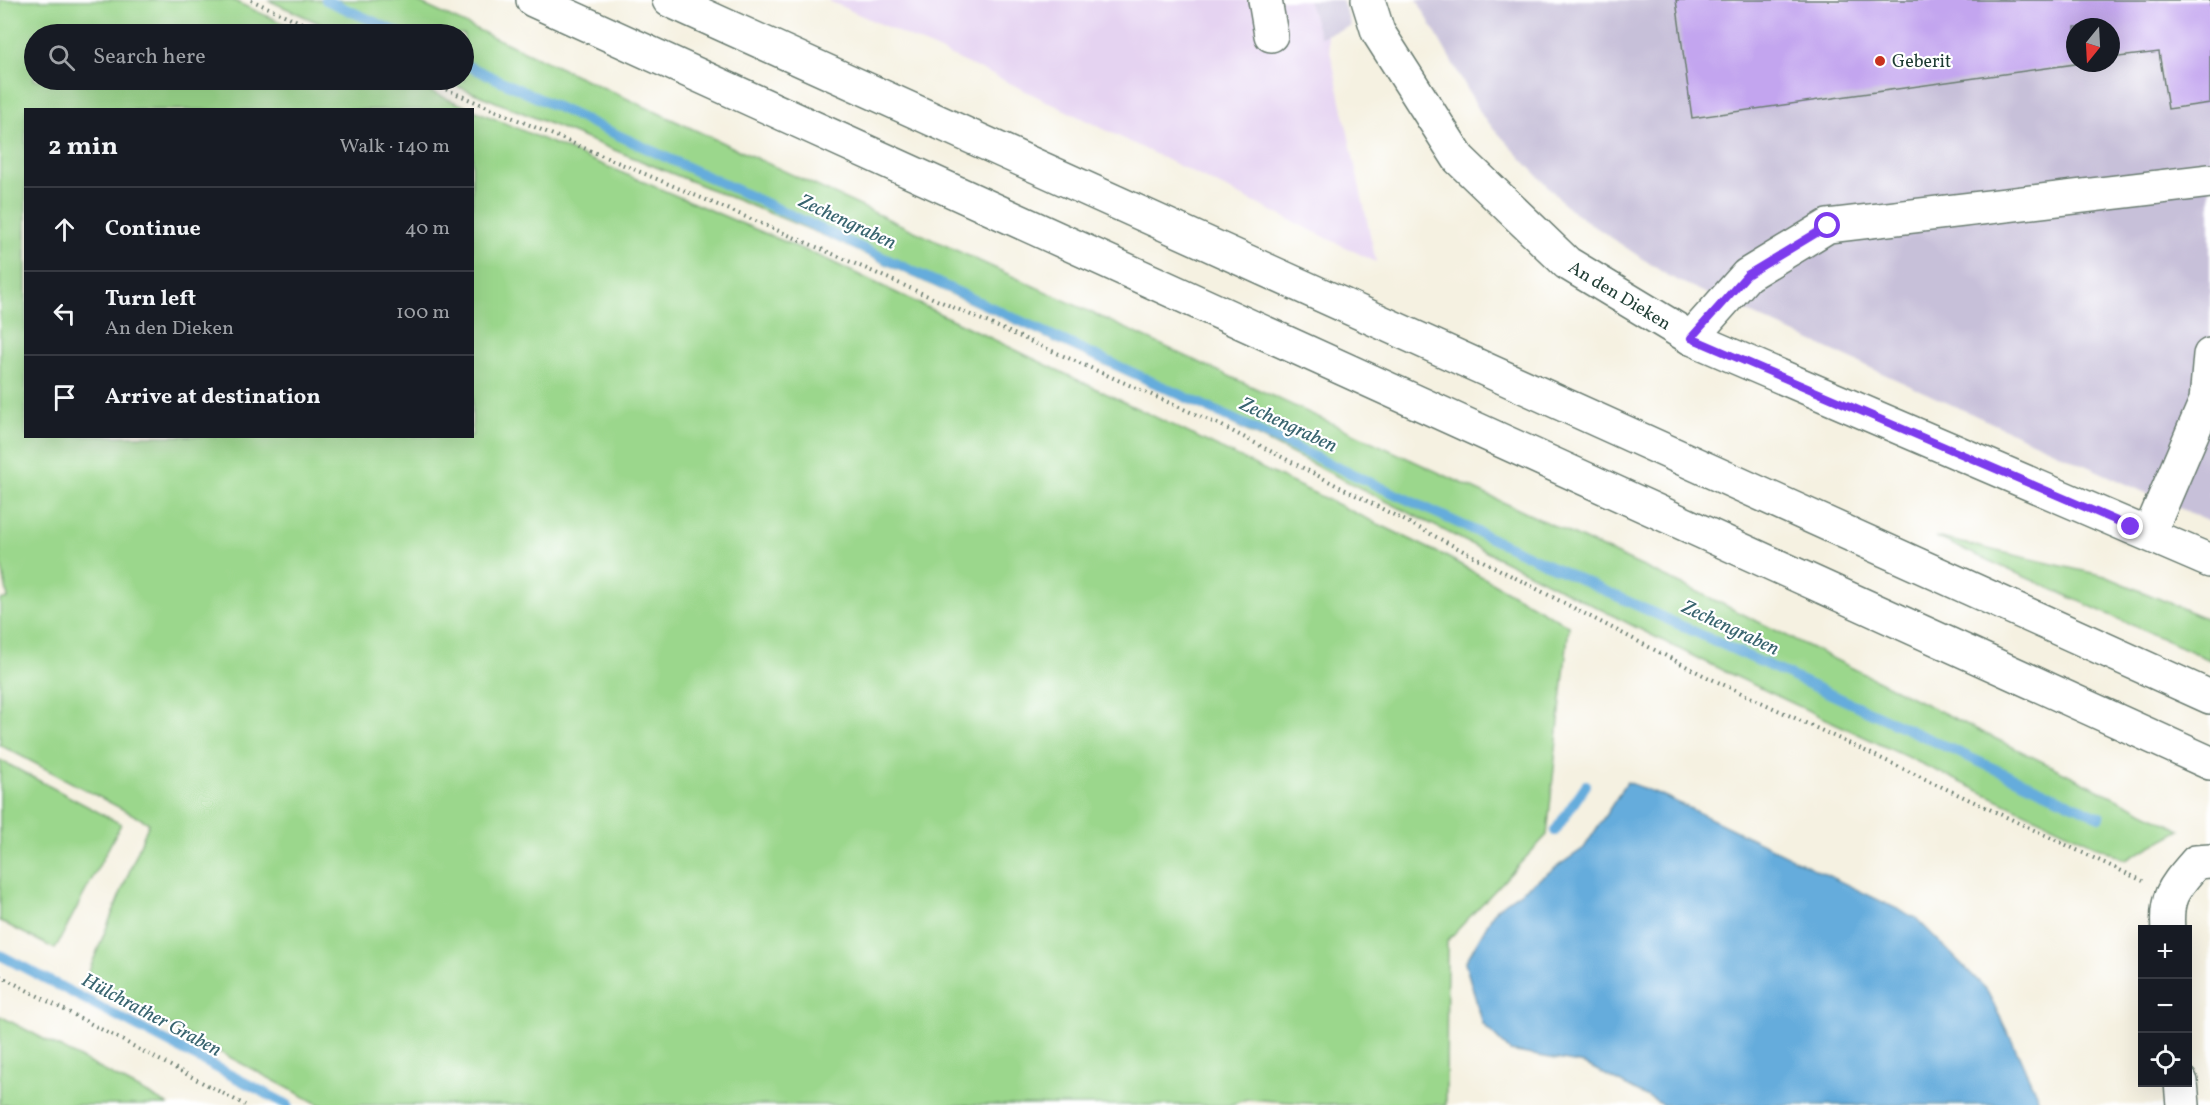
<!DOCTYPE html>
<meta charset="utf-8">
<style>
:root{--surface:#171b24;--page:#20242c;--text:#f1f3f6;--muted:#9ea1a6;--line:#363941}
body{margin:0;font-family:Vollkorn,serif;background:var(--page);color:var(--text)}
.controls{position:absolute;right:18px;bottom:18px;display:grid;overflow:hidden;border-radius:0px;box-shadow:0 6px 24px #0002}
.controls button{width:54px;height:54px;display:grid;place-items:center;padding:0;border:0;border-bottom:2px solid var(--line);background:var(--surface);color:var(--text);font:30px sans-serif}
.compass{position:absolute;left:2066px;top:18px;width:54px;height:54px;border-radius:50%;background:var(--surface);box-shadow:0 6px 24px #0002;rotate:198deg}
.stop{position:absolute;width:18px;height:18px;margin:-14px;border:4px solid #7c3aed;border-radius:50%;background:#fff}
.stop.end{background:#7c3aed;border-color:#fff;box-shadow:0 2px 6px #0008}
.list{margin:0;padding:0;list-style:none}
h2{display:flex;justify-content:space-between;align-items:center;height:78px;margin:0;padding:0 24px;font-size:26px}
h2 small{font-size:20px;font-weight:400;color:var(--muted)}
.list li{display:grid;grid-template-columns:39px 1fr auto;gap:18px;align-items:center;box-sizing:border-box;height:84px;padding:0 24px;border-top:2px solid var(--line)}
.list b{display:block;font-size:22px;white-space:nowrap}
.list p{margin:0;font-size:20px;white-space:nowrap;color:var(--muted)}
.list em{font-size:20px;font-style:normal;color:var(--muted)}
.icon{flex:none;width:33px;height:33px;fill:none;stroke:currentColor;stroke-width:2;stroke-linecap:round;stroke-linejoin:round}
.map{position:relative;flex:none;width:2210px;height:1105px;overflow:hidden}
.search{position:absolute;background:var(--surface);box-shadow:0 6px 24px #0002;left:24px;top:24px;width:450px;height:66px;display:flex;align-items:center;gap:15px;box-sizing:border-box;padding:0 21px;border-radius:33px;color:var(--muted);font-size:22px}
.panel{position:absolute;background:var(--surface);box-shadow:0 6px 24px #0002;left:24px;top:108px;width:450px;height:330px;border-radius:0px}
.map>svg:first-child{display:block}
.built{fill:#e5d3f1}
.industrial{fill:#c7c0d9;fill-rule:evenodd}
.green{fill:#9bd78c;stroke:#5d8a60;stroke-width:1.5;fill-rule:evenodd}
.water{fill:#65acdc;stroke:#427488;stroke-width:1.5}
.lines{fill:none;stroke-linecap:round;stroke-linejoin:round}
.stream{stroke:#65acdc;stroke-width:10}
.building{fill:#c3a5ef}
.minor-casing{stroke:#6a7c71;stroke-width:36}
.highway-casing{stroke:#6a7c71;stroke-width:36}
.path{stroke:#6a7c71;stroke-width:4;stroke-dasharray:1.5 4.5;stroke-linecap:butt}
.minor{stroke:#fff;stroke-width:33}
.highway{stroke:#fff;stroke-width:33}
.route{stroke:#7c3aed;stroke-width:8}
.poi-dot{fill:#c8321e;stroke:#fff;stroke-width:2}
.labels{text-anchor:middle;stroke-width:4.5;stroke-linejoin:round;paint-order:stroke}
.poi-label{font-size:18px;fill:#1f3d34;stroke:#fff;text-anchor:start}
.street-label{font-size:18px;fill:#1f3d34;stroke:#fff}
.water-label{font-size:20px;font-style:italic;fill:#38646f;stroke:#fff}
</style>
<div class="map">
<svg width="2210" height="1105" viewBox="0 0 2210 1105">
<rect width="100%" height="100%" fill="#fff"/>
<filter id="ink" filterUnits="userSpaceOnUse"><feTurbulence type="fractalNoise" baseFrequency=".0167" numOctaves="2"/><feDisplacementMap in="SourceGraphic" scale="12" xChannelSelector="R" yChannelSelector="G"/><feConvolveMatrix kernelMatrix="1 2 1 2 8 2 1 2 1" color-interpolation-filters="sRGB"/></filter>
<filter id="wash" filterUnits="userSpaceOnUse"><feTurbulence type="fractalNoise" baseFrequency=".008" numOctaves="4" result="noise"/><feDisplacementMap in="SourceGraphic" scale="24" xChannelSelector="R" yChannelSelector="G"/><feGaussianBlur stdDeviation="1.35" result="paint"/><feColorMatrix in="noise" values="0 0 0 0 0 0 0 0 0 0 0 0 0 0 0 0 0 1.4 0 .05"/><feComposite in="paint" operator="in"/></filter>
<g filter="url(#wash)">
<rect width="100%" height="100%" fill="#f5f1e1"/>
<path class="built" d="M827 0H1319L1376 262 993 75Z"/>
<g class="industrial">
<path d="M1308 0H1342L1351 26 1320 37Z"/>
<path d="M1417 0H2210V522L1668 276 1569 209 1483 117ZM2075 27H2111V63H2075Z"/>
</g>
<g class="green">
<path d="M0 0H232L306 34H34V80H403L828 260 1449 558 1569 626 1547 835 1447 941 1446 1105H1333L1247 1099 1230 1105H320L85 981 149 823 0 745V600L8 598 0 557ZM26 110H472V436H26Z"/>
<path d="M268 0H413L1700 593 2181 830 2126 860 1705 662 1221 418 828 237 442 80H464V34H343Z"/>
<path d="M1936 537 2105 576 2210 620V660Z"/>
<path d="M0 760 121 824 55 949 0 921Z"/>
<path d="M0 1016 169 1105H0Z"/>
</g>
<path class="water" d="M1627 782 1664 796 1916 918 1986 989 2017 1051 2038 1098 2036 1105H1663L1585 1064 1510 1051 1483 1024 1465 963 1496 909 1584 848Z"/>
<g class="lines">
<g class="stream">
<path d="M326 0 401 34"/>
<path d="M464 64 1603 590 2100 817"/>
<path d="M1555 831 1586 785"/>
<path d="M0 955 288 1105"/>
</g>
</g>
<g id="blocks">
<path class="building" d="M1676 0H2210V103L2168 109 2159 52 2111 58V27H2075V64L1692 118Z"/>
</g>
</g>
<g filter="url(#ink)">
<use href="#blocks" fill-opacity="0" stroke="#6a7c71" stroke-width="1.5"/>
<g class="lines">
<defs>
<g id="minor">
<path d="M1265 0 1271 35"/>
<path id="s1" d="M1368 0 1378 32 1459 159 1567 263 1691 338 2210 561"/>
<path d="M1691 338 1747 275 1828 226 2210 181"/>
<path d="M2149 534 2206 401 2210 355"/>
<path d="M2168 930C2165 895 2175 887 2196 862L2210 861"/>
<path d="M2181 1082 2183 1105"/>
</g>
<g id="highway">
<path d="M533 0 2210 763"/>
<path d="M669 0 2210 697"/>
</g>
</defs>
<use href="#minor" class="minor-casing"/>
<use href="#highway" class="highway-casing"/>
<g class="path">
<path d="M251 0 326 34"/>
<path d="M424 80 826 251 1222 426 1703 675 2143 881"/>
<path d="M0 976 245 1105"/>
</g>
<use href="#minor" class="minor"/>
<use href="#highway" class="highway"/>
</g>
</g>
<g class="lines" filter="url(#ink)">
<path class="route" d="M1828 226 1747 275 1691 338 2131 527"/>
</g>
<circle class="poi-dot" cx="1880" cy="61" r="6"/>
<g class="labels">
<g class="poi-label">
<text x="1892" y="67">Geberit</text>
</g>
<g class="street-label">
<text dy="6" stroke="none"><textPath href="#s1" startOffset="396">An den Dieken</textPath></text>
</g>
<g class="water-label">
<text transform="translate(848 221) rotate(25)" y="7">Zechengraben</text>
<text transform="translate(1289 424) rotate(25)" y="7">Zechengraben</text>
<text transform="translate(1731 627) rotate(25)" y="7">Zechengraben</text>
<text transform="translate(152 1014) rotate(28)" y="7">Hülchrather Graben</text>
</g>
</g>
</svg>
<div class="controls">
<button>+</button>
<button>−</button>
<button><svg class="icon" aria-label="locate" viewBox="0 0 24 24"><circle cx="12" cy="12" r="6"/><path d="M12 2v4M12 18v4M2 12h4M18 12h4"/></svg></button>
</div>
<svg class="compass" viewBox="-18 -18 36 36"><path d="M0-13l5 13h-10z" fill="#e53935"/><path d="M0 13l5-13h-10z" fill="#9ea1a6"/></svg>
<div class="stop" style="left:1828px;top:226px"></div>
<div class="stop end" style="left:2131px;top:527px"></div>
<div class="search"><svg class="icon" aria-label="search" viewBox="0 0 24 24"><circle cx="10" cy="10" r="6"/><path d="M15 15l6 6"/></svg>Search here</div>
<section class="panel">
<h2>2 min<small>Walk · 140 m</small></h2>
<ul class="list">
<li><svg class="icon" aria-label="ahead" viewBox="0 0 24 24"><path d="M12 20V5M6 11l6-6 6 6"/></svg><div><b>Continue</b></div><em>40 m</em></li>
<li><svg class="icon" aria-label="left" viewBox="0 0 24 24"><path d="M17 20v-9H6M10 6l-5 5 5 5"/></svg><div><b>Turn left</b><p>An den Dieken</p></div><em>100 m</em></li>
<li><svg class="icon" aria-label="arrive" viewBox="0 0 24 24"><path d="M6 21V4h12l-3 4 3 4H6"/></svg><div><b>Arrive at destination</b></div></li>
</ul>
</section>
</div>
